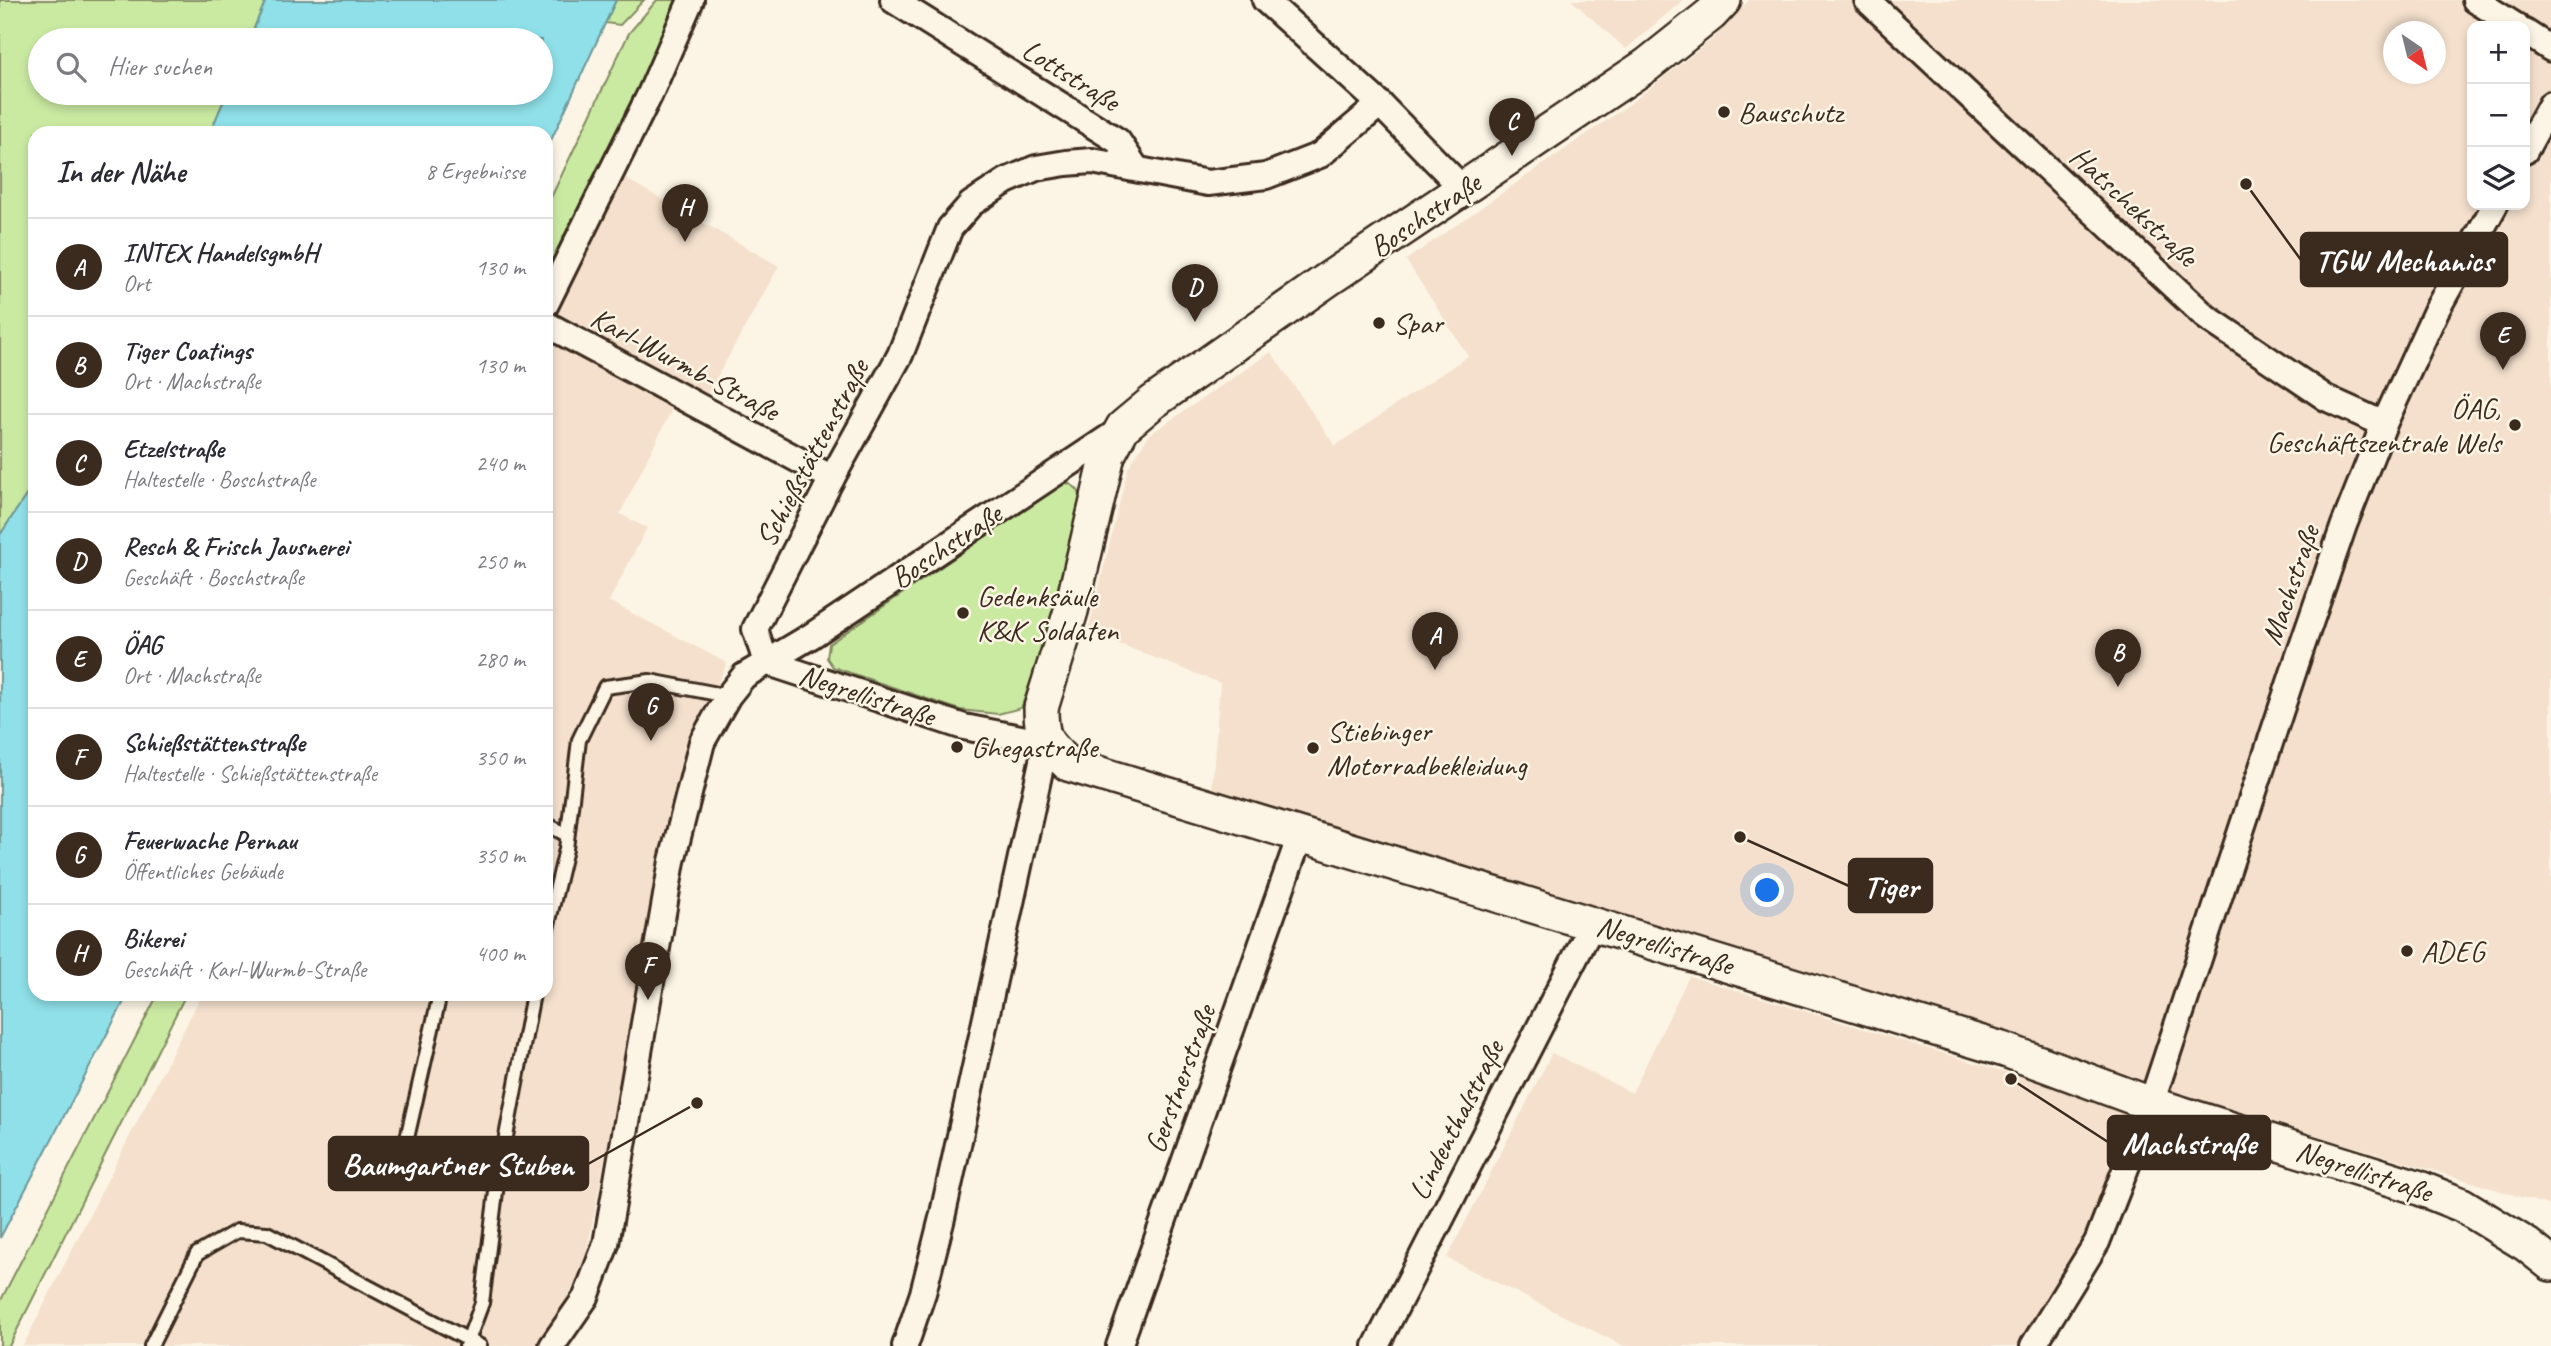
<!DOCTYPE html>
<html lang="de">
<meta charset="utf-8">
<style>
:root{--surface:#fff;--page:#f2f2f3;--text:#2b2b33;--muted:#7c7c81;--line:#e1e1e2;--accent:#3b2a1e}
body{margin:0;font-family:Caveat,sans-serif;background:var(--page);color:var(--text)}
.controls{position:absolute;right:21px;top:21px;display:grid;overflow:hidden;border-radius:14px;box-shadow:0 4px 10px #0003}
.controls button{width:63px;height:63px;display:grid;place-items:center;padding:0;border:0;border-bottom:2px solid var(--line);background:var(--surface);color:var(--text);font:35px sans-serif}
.compass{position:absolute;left:2383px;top:21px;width:63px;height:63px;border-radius:50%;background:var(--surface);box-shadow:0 4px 10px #0003;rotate:145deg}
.you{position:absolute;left:1768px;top:891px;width:24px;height:24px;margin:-18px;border:5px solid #fff;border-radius:50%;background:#1a73e8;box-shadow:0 0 0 10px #1a73e833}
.badge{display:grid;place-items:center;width:46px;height:46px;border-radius:50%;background:var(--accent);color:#fff;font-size:23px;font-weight:700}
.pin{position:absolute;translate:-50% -58px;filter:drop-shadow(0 2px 4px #0008)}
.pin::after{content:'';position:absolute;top:37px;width:24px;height:21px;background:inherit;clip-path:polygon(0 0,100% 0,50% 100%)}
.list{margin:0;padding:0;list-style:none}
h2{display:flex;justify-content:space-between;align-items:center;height:91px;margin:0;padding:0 28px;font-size:30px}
h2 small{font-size:23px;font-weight:400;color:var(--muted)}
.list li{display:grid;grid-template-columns:46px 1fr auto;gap:21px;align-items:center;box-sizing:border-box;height:98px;padding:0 28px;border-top:2px solid var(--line)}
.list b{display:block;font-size:26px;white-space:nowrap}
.list p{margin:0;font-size:23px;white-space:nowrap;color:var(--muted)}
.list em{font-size:23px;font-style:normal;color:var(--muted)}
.icon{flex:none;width:38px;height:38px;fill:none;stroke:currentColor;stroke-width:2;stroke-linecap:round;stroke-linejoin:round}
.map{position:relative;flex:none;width:2551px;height:1346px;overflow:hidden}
.search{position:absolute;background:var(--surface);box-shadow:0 4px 10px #0003;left:28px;top:28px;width:525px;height:77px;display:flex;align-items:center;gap:18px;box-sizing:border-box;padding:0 24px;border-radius:38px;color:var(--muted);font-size:26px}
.panel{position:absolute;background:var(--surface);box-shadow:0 4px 10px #0003;left:28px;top:126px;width:525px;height:875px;border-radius:21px}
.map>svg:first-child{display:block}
.built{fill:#f4e0cd;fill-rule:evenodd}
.green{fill:#caeaa2;stroke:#828a60;stroke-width:2}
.water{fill:#8fe0e9;stroke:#6d9798;stroke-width:2}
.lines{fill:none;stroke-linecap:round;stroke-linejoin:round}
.service-casing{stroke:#3b2a1e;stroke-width:18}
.minor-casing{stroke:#3b2a1e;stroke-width:30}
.secondary-casing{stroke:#3b2a1e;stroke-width:38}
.service{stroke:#fcf5e5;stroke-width:12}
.minor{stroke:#fcf5e5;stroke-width:24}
.secondary{stroke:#fcf5e5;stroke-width:33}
.poi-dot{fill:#3b2a1e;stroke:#fcf5e5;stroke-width:2.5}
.labels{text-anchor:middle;stroke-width:5;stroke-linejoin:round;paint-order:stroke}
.street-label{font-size:30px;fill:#3b2a1e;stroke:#fcf5e5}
.poi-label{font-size:30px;fill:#3b2a1e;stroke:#fcf5e5;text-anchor:start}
.leader{fill:none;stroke:#3b2a1e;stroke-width:2.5}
.callout-dot{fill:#3b2a1e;stroke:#fcf5e5;stroke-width:2.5}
.callout{fill:#3b2a1e;stroke:#3b2a1e;stroke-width:2.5}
.callout-label{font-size:32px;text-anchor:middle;font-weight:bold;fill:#fff}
</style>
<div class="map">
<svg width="2551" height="1346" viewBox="0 0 2551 1346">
<rect width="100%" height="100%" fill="#fcf5e5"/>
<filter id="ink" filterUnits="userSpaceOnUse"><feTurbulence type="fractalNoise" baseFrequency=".0143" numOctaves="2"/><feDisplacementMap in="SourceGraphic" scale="14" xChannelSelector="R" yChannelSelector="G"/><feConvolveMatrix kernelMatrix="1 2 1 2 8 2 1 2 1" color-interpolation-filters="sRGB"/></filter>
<g filter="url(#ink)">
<g class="built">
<path d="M1571 0H1683L1626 49Z"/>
<path d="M1749 0H2551V1206L2088 1066 1212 789 1220 683 1088 632 1128 468 1149 435 1271 352 1335 446 1468 356 1406 260 1627 106 1714 38ZM2472 26H2525V205H2472ZM2394 32H2436V74H2394Z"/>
<path d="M621 176 779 266 707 395 674 405 620 514 647 528 609 601 727 663 691 741 657 860 628 1038 584 1266 555 1320 537 1346H23L202 994H546V328Z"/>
<path d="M1689 976 2137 1112 2082 1252 2024 1346H1624L1447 1258 1552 1053 1632 1093Z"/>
</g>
<g class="green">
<path d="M0 0H266L249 40H40V93H227L210 133H35V482L0 535Z"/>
<path d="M616 0H644L620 25 605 23Z"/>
<path d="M657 0H682L546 272V208L629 33Z"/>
<path d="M1064 482C1077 486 1080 490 1082 504L1044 645 1021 708 998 714 960 710 833 667 827 658 829 644Z"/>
<path d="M158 994H186L9 1346H0V1302Z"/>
</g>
<g class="water">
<path d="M266 0H616L546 151V133H210L227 93H541V40H249Z"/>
<path d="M35 482V994H128L0 1238V535Z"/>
</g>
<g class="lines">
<defs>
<g id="service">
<path d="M546 824 567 835"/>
<path d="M546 933 566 849 579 740 605 687 650 681 728 696"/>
<path d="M440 994 405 1147 409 1157 415 1164 497 1184"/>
<path d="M151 1346 197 1254 237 1231 267 1233 480 1346"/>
<path d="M466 1346 482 1303 497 1184 533 994"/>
</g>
<g id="minor">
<path d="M893 0 1118 141 1136 168"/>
<path d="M1265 0 1380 104 1463 189"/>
<path d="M1867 0 2206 317 2326 398 2384 424"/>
<path d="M2475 0 2516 26"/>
<path d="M2525 32 2551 49"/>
<path d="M2525 151 2551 104"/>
<path d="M546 304 650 94 691 0"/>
<path d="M546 324 832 478"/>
<path d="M766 662 755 629 832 478 900 355 950 228 971 204 1006 181 1036 168 1066 163 1092 161 1208 183 1266 176 1320 155 1380 104"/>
<path d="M766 662 964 727 1046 743 942 1218 923 1293 905 1346"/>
<path d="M552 1346 586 1297 606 1244 672 861 702 742 728 696 744 676 811 636 1120 430"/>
<path d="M1119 1346 1301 833"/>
<path d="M1376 1346 1593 923"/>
<path d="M2033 1346 2097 1242 2151 1104 2298 658 2344 525 2384 424 2436 311 2495 205"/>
</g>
<path id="secondary" d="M1724 0 1711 14 1647 65 1327 280 1153 402 1123 427 1108 455 1071 611 1041 708C1041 740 1046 743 1068 764L2005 1050 2151 1104 2417 1187 2462 1205 2527 1245 2551 1264"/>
</defs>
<use href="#service" class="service-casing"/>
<use href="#minor" class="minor-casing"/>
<use href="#secondary" class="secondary-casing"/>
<use href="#service" class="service"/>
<use href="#minor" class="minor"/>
<use href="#secondary" class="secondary"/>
</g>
</g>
<g class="poi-dot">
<circle cx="1724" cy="112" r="7"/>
<circle cx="1379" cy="323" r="7"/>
<circle cx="2515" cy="425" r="7"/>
<circle cx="963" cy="613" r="7"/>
<circle cx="957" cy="747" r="7"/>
<circle cx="1313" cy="748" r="7"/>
<circle cx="2407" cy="951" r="7"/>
</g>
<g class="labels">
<g class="street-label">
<text transform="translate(1071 75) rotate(32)" y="10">Lottstraße</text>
<text transform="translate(2134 206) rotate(43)" y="10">Hatschekstraße</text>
<text transform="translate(1425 215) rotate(-34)" y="10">Boschstraße</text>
<text transform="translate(685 364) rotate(28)" y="10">Karl-Wurmb-Straße</text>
<text transform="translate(812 453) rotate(-62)" y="10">Schießstättenstraße</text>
<text transform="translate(946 546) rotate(-34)" y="10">Boschstraße</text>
<text transform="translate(2290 585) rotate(-71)" y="10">Machstraße</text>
<text transform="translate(867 695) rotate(18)" y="10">Negrellistraße</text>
<text transform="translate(1665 945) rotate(17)" y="10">Negrellistraße</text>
<text transform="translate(1180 1079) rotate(-70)" y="10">Gerstnerstraße</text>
<text transform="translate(1456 1120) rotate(-63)" y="10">Lindenthalstraße</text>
<text transform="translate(2364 1171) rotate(18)" y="10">Negrellistraße</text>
</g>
<g class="poi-label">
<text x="1738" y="122">Bauschutz</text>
<text x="1393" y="333">Spar</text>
<text x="2501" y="418" text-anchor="end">ÖAG,<tspan x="2501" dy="34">Geschäftszentrale Wels</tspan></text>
<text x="977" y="606">Gedenksäule<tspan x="977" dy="34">K&amp;K Soldaten</tspan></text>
<text x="1327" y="741">Stiebinger<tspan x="1327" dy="34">Motorradbekleidung</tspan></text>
<text x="971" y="757">Ghegastraße</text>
<text x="2421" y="961">ADEG</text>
</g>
</g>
<path class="leader" d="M2246 184L2301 260M1740 837L1849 886M2011 1079L2108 1142M697 1103L588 1164"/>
<g class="callout-dot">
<circle cx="2246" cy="184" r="7"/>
<circle cx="1740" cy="837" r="7"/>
<circle cx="2011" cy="1079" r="7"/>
<circle cx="697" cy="1103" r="7"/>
</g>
<g class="callout">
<rect x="2301" y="233" width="206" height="53" rx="7"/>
<rect x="1849" y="859" width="83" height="53" rx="7"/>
<rect x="2108" y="1116" width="162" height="53" rx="7"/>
<rect x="329" y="1137" width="259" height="53" rx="7"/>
</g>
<g class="callout-label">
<text x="2404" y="271">TGW Mechanics</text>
<text x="1891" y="897">Tiger</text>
<text x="2189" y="1154">Machstraße</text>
<text x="458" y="1175">Baumgartner Stuben</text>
</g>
</svg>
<div class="controls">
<button>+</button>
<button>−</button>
<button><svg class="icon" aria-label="layers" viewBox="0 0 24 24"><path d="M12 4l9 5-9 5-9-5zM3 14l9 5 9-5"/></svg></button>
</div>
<svg class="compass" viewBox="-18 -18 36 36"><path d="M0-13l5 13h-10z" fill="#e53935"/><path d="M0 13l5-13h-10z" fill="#7c7c81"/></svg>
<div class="you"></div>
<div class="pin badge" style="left:1435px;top:670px">A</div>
<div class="pin badge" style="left:2118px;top:687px">B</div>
<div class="pin badge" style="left:1512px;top:156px">C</div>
<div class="pin badge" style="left:1195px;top:322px">D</div>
<div class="pin badge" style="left:2503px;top:370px">E</div>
<div class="pin badge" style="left:648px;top:1000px">F</div>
<div class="pin badge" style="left:651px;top:741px">G</div>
<div class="pin badge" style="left:685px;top:242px">H</div>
<div class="search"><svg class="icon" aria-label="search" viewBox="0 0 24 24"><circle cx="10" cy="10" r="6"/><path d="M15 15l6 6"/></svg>Hier suchen</div>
<section class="panel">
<h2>In der Nähe<small>8 Ergebnisse</small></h2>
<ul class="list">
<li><span class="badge">A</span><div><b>INTEX HandelsgmbH</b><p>Ort</p></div><em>130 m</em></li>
<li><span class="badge">B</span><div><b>Tiger Coatings</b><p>Ort · Machstraße</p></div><em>130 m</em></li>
<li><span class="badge">C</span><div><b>Etzelstraße</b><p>Haltestelle · Boschstraße</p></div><em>240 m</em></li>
<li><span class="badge">D</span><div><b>Resch &amp; Frisch Jausnerei</b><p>Geschäft · Boschstraße</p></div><em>250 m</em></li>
<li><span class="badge">E</span><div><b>ÖAG</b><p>Ort · Machstraße</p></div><em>280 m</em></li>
<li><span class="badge">F</span><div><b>Schießstättenstraße</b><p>Haltestelle · Schießstättenstraße</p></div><em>350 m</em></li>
<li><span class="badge">G</span><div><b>Feuerwache Pernau</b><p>Öffentliches Gebäude</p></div><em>350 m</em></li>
<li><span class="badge">H</span><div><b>Bikerei</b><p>Geschäft · Karl-Wurmb-Straße</p></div><em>400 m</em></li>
</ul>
</section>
</div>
